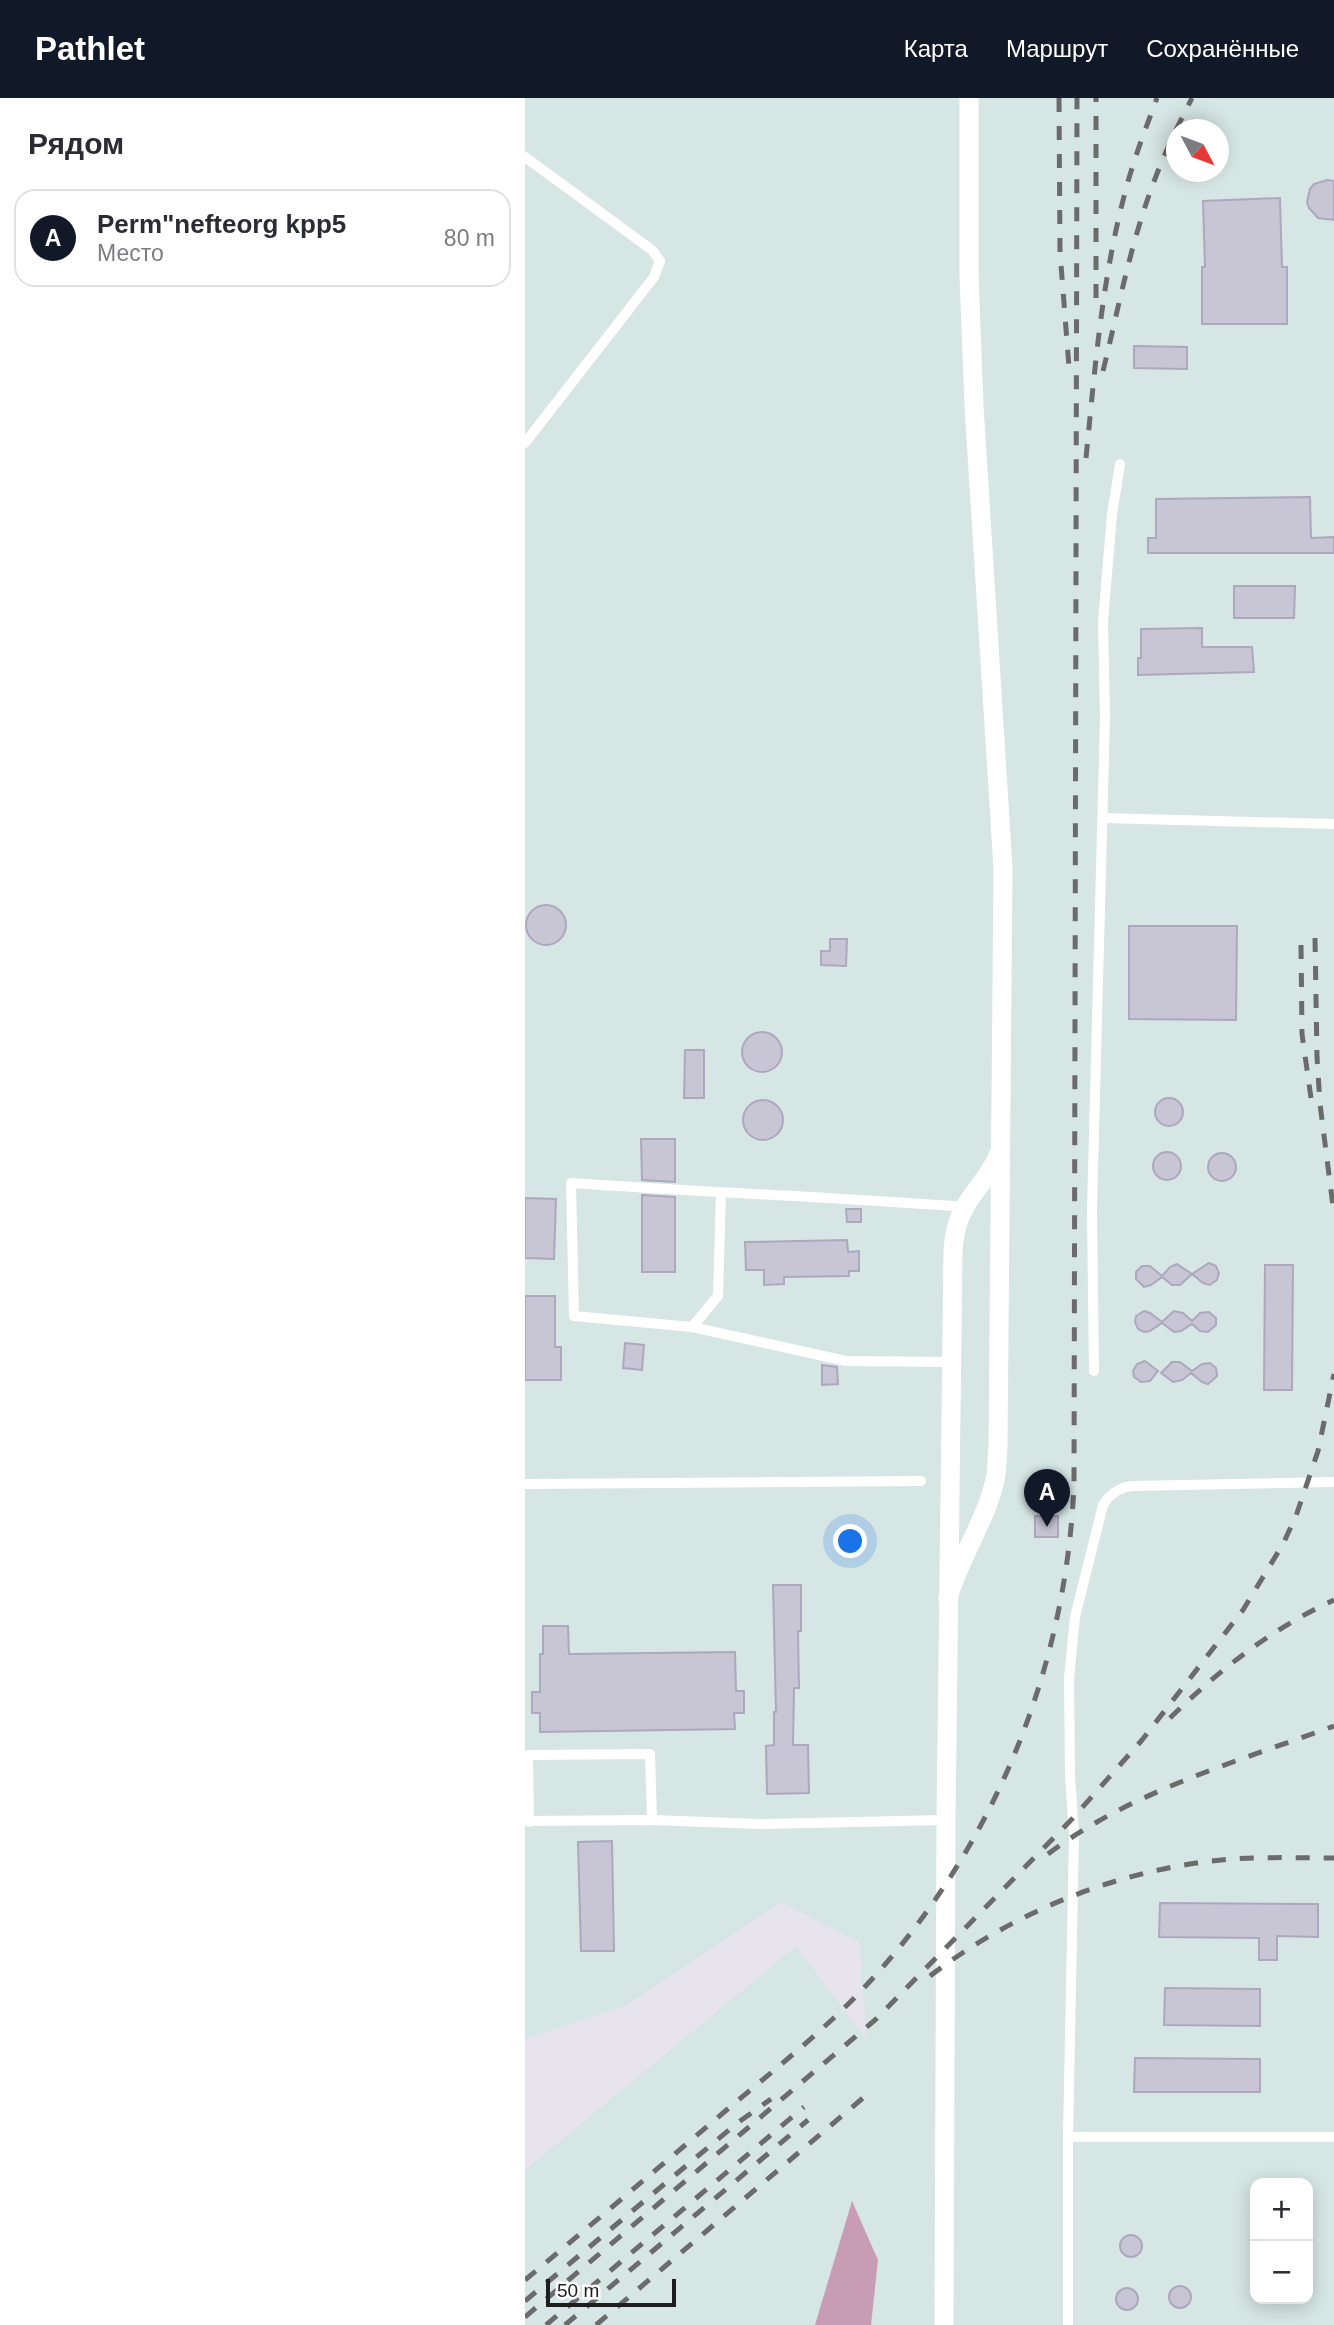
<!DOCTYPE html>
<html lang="ru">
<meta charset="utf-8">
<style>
:root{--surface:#fff;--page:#f2f2f3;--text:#2b2b33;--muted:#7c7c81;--line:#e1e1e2;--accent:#111827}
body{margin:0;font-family:Helvetica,sans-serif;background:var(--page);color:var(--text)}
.controls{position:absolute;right:21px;bottom:21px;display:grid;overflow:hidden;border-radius:14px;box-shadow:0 4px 18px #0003}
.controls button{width:63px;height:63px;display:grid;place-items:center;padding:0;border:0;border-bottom:2px solid var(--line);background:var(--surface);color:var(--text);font:35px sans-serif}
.compass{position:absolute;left:641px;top:21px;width:63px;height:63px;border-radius:50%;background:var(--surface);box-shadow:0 4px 18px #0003;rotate:131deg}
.scale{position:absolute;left:21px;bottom:18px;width:130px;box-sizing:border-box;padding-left:7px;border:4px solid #1d1d1d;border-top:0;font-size:19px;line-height:24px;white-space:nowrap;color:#1d1d1d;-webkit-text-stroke:5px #fff;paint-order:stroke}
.you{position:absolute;left:326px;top:1444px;width:24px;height:24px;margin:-18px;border:5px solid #fff;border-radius:50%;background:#1a73e8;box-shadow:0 0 0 10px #1a73e833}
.badge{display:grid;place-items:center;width:46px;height:46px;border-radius:50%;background:var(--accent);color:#fff;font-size:23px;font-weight:700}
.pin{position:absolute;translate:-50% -58px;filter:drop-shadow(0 2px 4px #0008)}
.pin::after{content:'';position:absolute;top:37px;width:24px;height:21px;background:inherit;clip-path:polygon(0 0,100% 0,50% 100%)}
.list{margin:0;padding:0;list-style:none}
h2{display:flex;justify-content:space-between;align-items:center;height:91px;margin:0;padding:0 28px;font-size:30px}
h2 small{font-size:23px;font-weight:400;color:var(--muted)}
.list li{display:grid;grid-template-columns:46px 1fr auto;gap:21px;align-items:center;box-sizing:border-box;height:98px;margin:0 14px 14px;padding:0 14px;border:2px solid var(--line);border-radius:21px}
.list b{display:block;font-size:26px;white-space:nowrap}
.list p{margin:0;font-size:23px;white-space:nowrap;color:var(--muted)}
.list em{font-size:23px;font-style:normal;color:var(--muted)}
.map{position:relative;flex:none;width:809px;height:2227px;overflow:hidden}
header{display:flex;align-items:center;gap:42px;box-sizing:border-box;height:98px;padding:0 35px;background:var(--accent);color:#fff}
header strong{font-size:33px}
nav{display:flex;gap:38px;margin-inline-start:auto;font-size:24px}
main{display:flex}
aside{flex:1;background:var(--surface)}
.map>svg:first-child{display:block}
.industrial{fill:#d6e6e5;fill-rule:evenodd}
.forest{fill:#c99cb5}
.building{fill:#c8c5d4;stroke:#aca8be;stroke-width:2}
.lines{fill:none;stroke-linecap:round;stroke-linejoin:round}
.lane{stroke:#fff;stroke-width:10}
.street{stroke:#fff;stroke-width:19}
.rail{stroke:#6b6b6b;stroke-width:5;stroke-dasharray:14 14;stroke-linecap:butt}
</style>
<header>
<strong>Pathlet</strong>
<nav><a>Карта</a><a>Маршрут</a><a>Сохранённые</a></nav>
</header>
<main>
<aside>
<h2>Рядом<small></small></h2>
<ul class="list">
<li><span class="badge">A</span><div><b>Perm&quot;nefteorg kpp5</b><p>Место</p></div><em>80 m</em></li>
</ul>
</aside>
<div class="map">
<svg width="809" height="2227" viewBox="0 0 809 2227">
<rect width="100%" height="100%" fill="#e8e4ee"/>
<path class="industrial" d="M0 0H809V2227H0V2072L271 1848 342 1942 334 1844 256 1804 102 1907 0 1941ZM652 32H694V74H652ZM730 2085H783V2201H730Z"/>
<path class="forest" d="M327 2103 353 2162 346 2227H290Z"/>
<g class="building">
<path d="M802 82 809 83V122L793 120 784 110 782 104 785 91 789 86Z"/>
<path d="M755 100 757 169H762V226H677V169H680L678 103Z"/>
<path d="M609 248 662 249V271L609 270Z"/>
<path d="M785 399 786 440 809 439V455H623V440H631V401Z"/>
<path d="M709 488H770L769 520H709Z"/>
<path d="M677 530V549H727L729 574 613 577V560H616V531Z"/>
<circle cx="21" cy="827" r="20"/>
<path d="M604 828H712L711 922 604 921Z"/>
<path d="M305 841H322L321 868 296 867V853H305Z"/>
<circle cx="237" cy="954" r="20"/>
<path d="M160 952H179V1000H159Z"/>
<circle cx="644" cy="1014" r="14"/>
<circle cx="238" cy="1022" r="20"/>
<path d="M116 1041H150V1084L117 1082Z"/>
<circle cx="642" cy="1068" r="14"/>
<circle cx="697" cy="1069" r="14"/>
<path d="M117 1097 150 1099V1174H117Z"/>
<path d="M0 1100 31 1101 29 1161 0 1160Z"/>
<path d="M321 1111H336V1124H322Z"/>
<path d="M322 1142 323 1154 334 1153V1173H324V1178L259 1179V1186L239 1187V1172H221L220 1144Z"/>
<path d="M684 1165 691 1168 694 1175 692 1182 685 1187 678 1185 667 1176Z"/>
<path d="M652 1166 667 1176 655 1187H647L637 1179 626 1187 619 1189 611 1181V1174L617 1168H625L637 1178 645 1169Z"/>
<path d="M740 1167H768L767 1292H739Z"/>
<path d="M0 1198H30V1249H36V1282H0Z"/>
<path d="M619 1213 625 1215 637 1224 649 1213 658 1215 667 1223 675 1215 684 1214 691 1220V1227L683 1234 675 1233 667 1226 656 1233 649 1234 637 1225 625 1233 619 1234 613 1231 610 1224 611 1218Z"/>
<path d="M100 1245 119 1247 117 1272 98 1270Z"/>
<path d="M620 1263 633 1273 625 1283 616 1284 609 1279 608 1273 612 1266Z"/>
<path d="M647 1264H655L667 1273 677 1266 685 1265 691 1270 692 1278 683 1286 677 1284 666 1275 657 1282 648 1284 636 1275Z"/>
<path d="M297 1267 312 1269 313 1286 297 1287Z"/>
<rect x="510" y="1418" width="23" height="21"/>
<path d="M248 1487H276V1533H273L274 1590H269L268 1647H283L284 1695 242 1696 241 1648 249 1647V1614H251Z"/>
<path d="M18 1528H43L44 1556 210 1554 211 1593H219V1615H209L210 1631 15 1634V1615H7V1594H15V1556H18Z"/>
<path d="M87 1743 89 1853H56L53 1744Z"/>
<path d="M635 1805 793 1806V1839L752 1838V1862H734V1840L634 1839Z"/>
<path d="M640 1890 735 1891V1928L639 1927Z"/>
<path d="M610 1960 735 1961V1994H609Z"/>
<circle cx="606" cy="2148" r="11"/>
<circle cx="655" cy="2199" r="11"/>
<circle cx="602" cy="2201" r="11"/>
</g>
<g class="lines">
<g class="lane">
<path d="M0 59 127 152 135 163 129 179 0 345"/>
<path d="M578 720 809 726"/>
<path d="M196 1094 193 1198 167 1229 49 1218 46 1085C177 1094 308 1099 440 1109"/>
<path d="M167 1229 321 1263 426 1264"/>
<path d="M569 1273 567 1111 580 619 578 524 587 416 595 366"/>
<path d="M0 1386 396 1383"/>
<path d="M0 1723 127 1722 235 1726 421 1722"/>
<path d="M4 1724 3 1657 125 1656 127 1722"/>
<path d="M543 2039H809"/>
<path d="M543 2227V2039L549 1737 545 1677 544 1580 550 1519 578 1407C585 1396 593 1390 606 1388L809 1384"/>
</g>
<g class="street">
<path d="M423 1500C435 1458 463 1420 471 1377 472 1368 472 1358 473 1349L478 770 449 308 444 177V0"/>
<path d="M419 2227 421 1722 428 1153C429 1138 431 1123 440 1109 450 1090 467 1076 474 1055"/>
</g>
<g class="rail">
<path d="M534 0 535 154 544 269"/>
<path d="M571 200V0"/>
<path d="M578 273C593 212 605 148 627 89 638 58 652 29 667 0"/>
<path d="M561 360C570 270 577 179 601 91 609 60 621 30 632 0"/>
<path d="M790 840 792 959 795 1006 809 1116"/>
<path d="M776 847 777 936 786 1000"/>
<path d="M645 1620C694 1572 746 1531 809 1502"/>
<path d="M523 1756C607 1693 711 1664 809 1628"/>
<path d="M405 1878C486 1816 585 1775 687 1763 727 1758 768 1760 809 1760"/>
<path d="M0 2182C66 2127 132 2071 198 2015 245 1975 294 1937 336 1893 466 1756 541 1575 549 1387L552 0"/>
<path d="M0 2203 211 2026 246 2001"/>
<path d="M0 2219 350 1922 548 1720 617 1642 718 1512 758 1446 771 1418 793 1353 809 1276"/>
<path d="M21 2227 279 2009"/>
<path d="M40 2227 283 2022"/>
<path d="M71 2227 345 1994"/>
</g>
</g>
</svg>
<div class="controls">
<button>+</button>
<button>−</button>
</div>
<svg class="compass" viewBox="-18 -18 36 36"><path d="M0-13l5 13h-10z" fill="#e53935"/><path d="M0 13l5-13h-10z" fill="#7c7c81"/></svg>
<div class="scale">50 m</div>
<div class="you"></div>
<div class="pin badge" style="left:522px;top:1429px">A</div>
</div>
</main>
